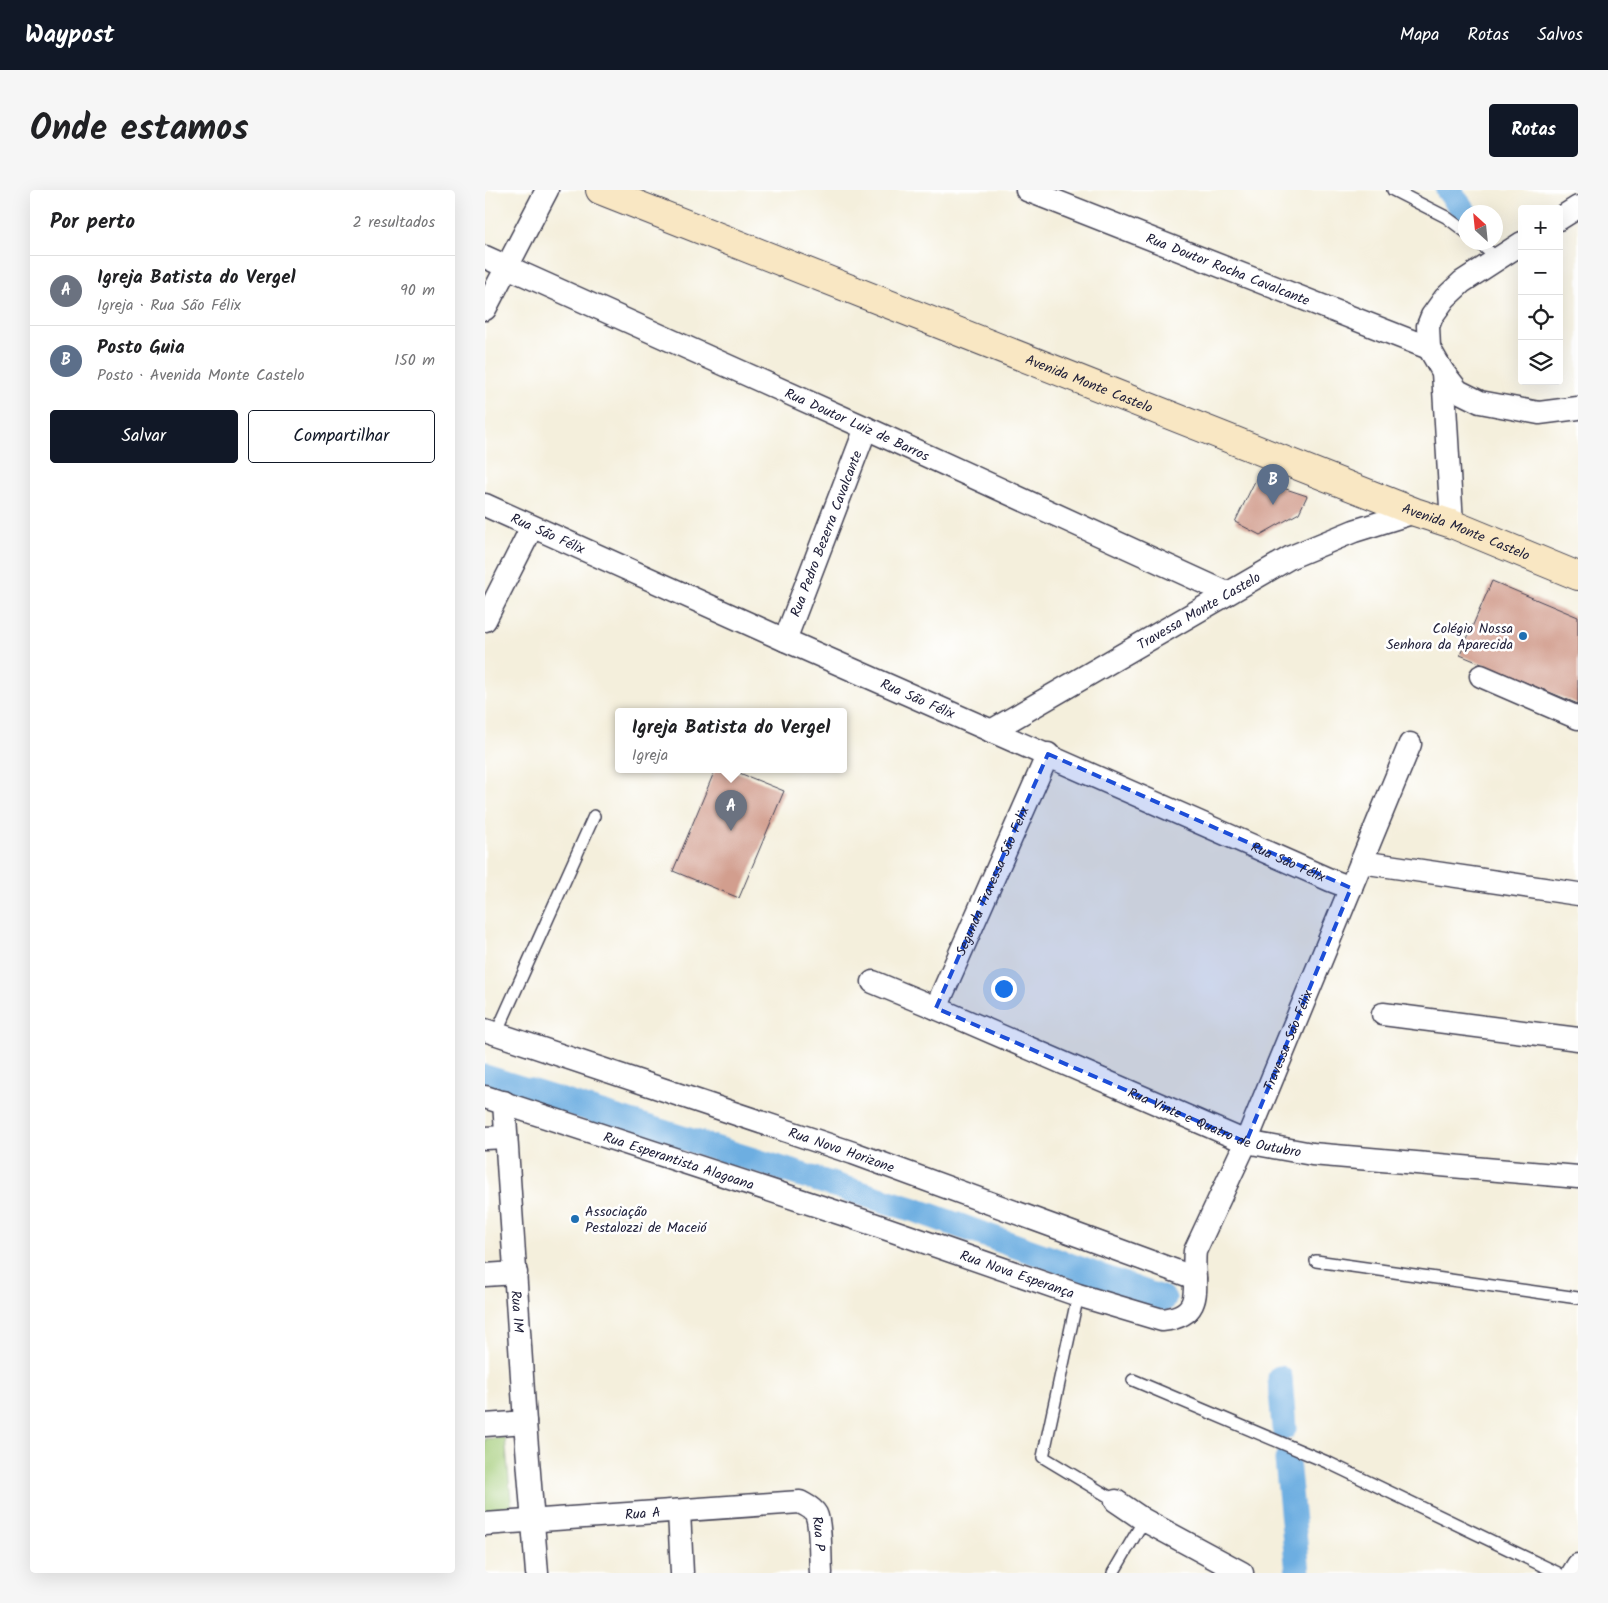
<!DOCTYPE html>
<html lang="pt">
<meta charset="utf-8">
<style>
:root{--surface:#fff;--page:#f6f6f6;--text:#202124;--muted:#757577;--line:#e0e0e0;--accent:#111827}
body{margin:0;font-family:Kalam,sans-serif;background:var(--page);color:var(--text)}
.controls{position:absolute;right:15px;top:15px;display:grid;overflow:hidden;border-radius:5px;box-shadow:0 5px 20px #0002}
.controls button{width:45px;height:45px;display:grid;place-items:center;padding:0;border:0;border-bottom:1px solid var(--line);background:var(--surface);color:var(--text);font:25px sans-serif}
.compass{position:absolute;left:973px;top:15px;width:45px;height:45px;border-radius:50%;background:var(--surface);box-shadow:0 5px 20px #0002;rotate:333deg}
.you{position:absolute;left:518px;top:798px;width:18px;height:18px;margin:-12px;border:4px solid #fff;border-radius:50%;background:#1a73e8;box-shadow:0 0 0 8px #1a73e833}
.badge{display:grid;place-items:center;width:32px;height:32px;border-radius:50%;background:var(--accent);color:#fff;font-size:16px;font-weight:700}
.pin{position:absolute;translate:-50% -41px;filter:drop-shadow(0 1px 2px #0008)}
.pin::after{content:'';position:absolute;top:26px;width:18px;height:15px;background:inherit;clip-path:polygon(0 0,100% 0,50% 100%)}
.popup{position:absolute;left:130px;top:518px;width:232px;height:65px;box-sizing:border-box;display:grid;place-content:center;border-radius:5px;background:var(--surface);filter:drop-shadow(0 1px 4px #0005);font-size:16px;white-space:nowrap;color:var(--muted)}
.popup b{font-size:19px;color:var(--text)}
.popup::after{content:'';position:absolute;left:50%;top:100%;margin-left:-10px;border:10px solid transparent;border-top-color:var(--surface)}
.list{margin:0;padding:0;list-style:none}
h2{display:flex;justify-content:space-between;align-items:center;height:65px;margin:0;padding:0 20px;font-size:21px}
h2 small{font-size:16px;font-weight:400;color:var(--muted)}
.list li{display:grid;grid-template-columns:32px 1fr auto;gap:15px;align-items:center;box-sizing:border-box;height:70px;padding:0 20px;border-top:1px solid var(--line)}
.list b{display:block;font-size:19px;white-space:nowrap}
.list p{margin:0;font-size:16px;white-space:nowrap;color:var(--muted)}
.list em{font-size:16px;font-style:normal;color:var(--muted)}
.actions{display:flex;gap:10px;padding:15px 20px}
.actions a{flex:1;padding:11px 0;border:1px solid var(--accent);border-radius:5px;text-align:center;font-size:18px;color:var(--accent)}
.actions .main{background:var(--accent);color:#fff}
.icon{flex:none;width:28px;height:28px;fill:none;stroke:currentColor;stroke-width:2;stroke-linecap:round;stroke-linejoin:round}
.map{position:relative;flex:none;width:1093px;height:1383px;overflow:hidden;border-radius:5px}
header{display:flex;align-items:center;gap:30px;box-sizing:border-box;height:70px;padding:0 25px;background:var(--accent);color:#fff}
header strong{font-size:24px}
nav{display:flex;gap:28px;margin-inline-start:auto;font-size:18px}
.intro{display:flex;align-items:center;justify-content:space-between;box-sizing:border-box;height:120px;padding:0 30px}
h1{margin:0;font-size:35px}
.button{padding:12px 22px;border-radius:5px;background:var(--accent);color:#fff;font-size:18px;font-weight:700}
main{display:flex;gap:30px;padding:0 30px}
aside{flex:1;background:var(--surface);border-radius:5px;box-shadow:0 5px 20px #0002}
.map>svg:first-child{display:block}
.green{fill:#a2cb77;stroke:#627659}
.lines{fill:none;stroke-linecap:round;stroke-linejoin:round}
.canal{stroke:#6daee1;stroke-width:25}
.building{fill:#d29e8e}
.lane-casing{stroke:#424153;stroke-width:14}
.street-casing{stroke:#424153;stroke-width:25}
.secondary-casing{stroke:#424153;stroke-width:30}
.lane{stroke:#fff;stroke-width:11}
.street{stroke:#fff;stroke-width:22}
.secondary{stroke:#f9e7c3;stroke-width:28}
.marked{fill:#1d4ed8;fill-opacity:0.2;stroke:#1d4ed8;stroke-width:4;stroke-dasharray:10 6;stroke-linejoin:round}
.poi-dot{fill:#1f6fb2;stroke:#fff;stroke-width:2}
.labels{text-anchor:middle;stroke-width:5;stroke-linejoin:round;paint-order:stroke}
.street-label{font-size:14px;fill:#22223b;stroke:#fff}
.poi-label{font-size:14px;fill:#22223b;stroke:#fff;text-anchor:end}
</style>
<header>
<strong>Waypost</strong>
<nav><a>Mapa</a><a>Rotas</a><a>Salvos</a></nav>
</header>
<div class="intro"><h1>Onde estamos</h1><a class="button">Rotas</a></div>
<main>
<aside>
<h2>Por perto<small>2 resultados</small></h2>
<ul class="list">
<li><span class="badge" style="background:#6b7280">A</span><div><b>Igreja Batista do Vergel</b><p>Igreja · Rua São Félix</p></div><em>90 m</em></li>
<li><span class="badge" style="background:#5c6f8a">B</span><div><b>Posto Guia</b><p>Posto · Avenida Monte Castelo</p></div><em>150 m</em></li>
</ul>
<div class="actions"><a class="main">Salvar</a><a>Compartilhar</a></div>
</aside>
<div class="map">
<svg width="1093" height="1383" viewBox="0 0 1093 1383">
<rect width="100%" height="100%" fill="#fff"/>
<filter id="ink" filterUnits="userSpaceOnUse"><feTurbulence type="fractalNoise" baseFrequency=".02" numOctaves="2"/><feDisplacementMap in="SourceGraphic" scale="10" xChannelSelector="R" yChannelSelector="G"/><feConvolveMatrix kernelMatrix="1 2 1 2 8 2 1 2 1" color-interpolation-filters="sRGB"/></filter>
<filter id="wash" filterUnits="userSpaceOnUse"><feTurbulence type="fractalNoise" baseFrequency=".0096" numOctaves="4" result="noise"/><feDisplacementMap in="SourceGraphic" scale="20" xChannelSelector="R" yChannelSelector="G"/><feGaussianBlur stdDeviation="1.12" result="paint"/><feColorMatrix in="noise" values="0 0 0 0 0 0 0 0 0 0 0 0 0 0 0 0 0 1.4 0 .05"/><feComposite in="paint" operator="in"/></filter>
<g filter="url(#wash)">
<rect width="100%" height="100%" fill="#f4efdc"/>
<path class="green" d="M20 1247 27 1321 0 1322V1249Z"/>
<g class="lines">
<g class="canal">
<path d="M963 0 981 24"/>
<path d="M0 887 433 1021 679 1109"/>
<path d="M795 1188 799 1238"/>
<path d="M802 1270 813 1383"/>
</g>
</g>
<g id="blocks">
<g class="building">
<path d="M771 289 822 306 814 323 775 345 750 332Z"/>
<path d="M1007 391 1093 427V514L975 465Z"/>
<path d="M230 580H247L299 601 254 708 188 681Z"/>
</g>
</g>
</g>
<g filter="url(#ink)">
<use href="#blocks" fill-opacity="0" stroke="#424153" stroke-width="1"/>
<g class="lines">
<defs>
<g id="lane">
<path d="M908 0 961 27 981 42"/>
<path d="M993 52 1013 69"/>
<path d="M11 844 109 626"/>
<path d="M831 1071 1093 1108"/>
<path d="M593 1105 558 1267 631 1311"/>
<path d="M648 1190 844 1273 1073 1383"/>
<path d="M628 1383 659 1330"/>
</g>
<g id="street">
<path id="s1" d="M542 0 944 158"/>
<path d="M1074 29 1093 17"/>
<path id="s2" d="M0 67 381 238 742 403"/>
<path d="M0 119 62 0"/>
<path d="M958 182 973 201 995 212 1054 223 1093 218"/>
<path id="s3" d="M0 315 300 450 845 690 866 698"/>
<path d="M967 334 958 182 944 158 943 136 947 126 960 108 977 92 1037 53"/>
<path d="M0 430 47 337"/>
<path id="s4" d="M300 450 381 238"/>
<path d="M996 486 1093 528"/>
<path id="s5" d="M506 541 806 367 869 341 930 322"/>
<path d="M876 672 1093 704"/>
<path id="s6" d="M388 792 451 818 761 952 827 964 1093 987"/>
<path id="s7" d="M451 818 563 564"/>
<path d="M898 824 1093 849"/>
<path id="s8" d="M0 840 368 963 710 1088"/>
<path id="s9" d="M0 907 388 1034 593 1105 677 1130C724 1125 706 1092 710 1061L761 952 925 554"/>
<path id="s10" d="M19 912 40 1232 52 1383"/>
<path d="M0 948 21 947"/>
<path d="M0 1085 31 1083"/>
<path d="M0 1235 40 1232"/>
<path d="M631 1311 659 1330 757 1383"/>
<path d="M194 1321 197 1383"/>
<path id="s11" d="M0 1334 315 1312C320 1315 328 1318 331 1324 336 1334 335 1370 336 1383"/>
<path d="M1088 1383 1093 1375"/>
</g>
<g id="secondary">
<path id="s12" d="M115 0 930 322 967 334 1093 386"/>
</g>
</defs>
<use href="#lane" class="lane-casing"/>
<use href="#street" class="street-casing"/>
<use href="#secondary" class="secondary-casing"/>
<use href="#lane" class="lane"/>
<use href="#street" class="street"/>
<use href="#secondary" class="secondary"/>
</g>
</g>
<path class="marked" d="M563 564 866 698 761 952 451 818Z"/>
<g class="poi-dot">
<circle cx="1038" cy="446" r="5"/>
<circle cx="90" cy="1029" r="5"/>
</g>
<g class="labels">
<g class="street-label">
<text dy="5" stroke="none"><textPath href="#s1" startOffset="216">Rua Doutor Rocha Cavalcante</textPath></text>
<text dy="5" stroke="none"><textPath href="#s12" startOffset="526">Avenida Monte Castelo</textPath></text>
<text dy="5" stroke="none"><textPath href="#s2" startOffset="408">Rua Doutor Luiz de Barros</textPath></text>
<text dy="5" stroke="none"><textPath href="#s12" startOffset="931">Avenida Monte Castelo</textPath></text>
<text dy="5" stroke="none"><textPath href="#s3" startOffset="69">Rua São Félix</textPath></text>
<text dy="5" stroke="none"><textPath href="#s4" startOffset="114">Rua Pedro Bezerra Cavalcante</textPath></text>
<text dy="5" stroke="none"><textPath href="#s5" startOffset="240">Travessa Monte Castelo</textPath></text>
<text dy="5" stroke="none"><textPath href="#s3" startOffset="474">Rua São Félix</textPath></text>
<text dy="5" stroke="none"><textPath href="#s3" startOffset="879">Rua São Félix</textPath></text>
<text dy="5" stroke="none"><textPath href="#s7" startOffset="139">Segunda Travessa São Felix</textPath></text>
<text dy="5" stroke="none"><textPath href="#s9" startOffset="1032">Travessa São Félix</textPath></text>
<text dy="5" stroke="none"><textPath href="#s6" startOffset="370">Rua Vinte e Quatro de Outubro</textPath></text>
<text dy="5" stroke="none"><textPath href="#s8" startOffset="376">Rua Novo Horizone</textPath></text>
<text dy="5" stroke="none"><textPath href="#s9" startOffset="204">Rua Esperantista Alagoana</textPath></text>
<text dy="5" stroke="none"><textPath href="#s9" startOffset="561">Rua Nova Esperança</textPath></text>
<text dy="5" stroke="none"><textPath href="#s10" startOffset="210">Rua 1M</textPath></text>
<text dy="5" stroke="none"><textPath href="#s11" startOffset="158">Rua A</textPath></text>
<text dy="5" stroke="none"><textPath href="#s11" startOffset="356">Rua P</textPath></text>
</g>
<g class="poi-label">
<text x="1028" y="443">Colégio Nossa<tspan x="1028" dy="16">Senhora da Aparecida</tspan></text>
<text x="100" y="1026" text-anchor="start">Associação<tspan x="100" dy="16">Pestalozzi de Maceió</tspan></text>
</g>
</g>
</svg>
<div class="controls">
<button>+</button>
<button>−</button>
<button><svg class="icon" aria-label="locate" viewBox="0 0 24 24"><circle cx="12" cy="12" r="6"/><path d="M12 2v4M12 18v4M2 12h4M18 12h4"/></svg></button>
<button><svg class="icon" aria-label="layers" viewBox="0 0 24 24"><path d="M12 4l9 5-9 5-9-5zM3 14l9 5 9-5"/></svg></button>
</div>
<svg class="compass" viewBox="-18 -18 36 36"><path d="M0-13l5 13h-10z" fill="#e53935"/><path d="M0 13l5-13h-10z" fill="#757577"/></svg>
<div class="you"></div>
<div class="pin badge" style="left:246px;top:641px;background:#6b7280">A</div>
<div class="popup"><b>Igreja Batista do Vergel</b>Igreja</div>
<div class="pin badge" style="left:788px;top:315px;background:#5c6f8a">B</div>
</div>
</main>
